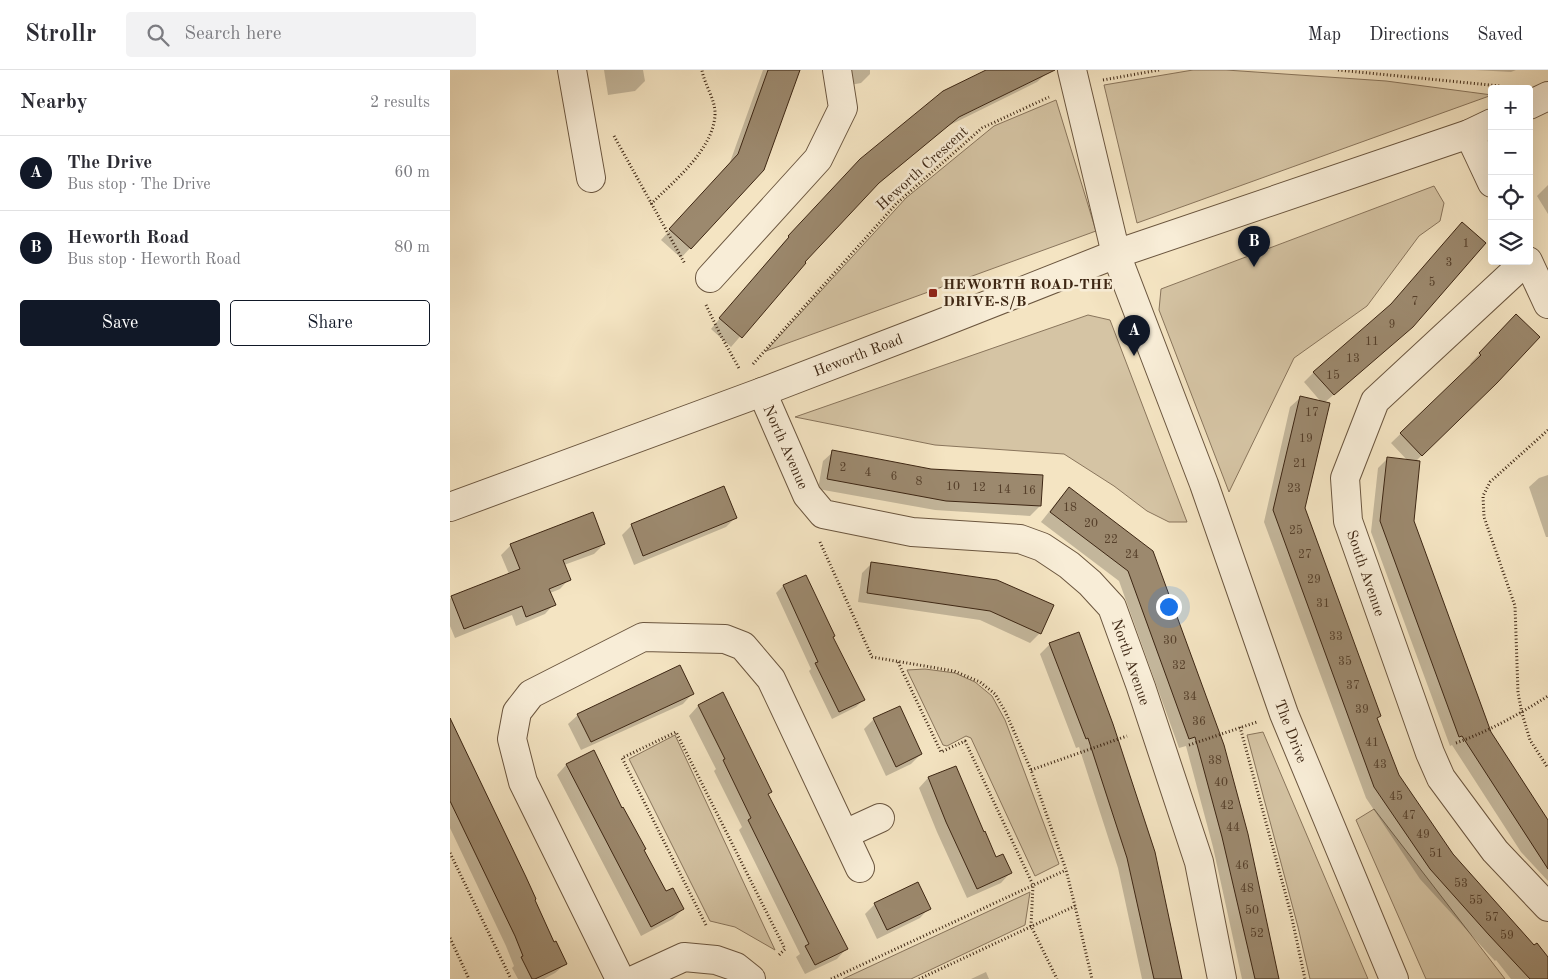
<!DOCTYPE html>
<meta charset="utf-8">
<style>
:root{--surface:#fff;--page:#f2f2f3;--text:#2b2b33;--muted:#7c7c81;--line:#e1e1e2;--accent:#111827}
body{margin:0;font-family:"Old Standard TT",serif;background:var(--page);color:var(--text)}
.controls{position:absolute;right:15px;top:15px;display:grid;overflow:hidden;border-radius:5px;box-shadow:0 5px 20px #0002}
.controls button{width:45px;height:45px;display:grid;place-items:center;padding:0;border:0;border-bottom:1px solid var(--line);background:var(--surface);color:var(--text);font:25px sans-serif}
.you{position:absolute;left:718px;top:536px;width:18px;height:18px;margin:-12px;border:4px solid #fff;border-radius:50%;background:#1a73e8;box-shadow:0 0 0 8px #1a73e833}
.badge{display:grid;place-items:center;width:32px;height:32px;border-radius:50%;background:var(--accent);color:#fff;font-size:16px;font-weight:700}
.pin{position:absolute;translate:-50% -41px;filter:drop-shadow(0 1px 2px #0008)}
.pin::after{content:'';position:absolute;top:26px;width:18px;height:15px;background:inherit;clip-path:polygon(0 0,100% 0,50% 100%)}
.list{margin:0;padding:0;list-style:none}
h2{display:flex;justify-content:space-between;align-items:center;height:65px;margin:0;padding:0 20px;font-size:21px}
h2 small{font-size:16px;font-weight:400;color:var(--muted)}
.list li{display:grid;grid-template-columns:32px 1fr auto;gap:15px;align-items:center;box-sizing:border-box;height:75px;padding:0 20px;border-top:1px solid var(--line)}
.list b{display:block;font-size:19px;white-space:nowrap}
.list p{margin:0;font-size:16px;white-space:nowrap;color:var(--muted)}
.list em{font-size:16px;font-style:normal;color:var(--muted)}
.actions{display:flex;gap:10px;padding:15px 20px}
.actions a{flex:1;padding:11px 0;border:1px solid var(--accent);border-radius:5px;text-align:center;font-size:18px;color:var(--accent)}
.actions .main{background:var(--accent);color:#fff}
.icon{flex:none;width:28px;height:28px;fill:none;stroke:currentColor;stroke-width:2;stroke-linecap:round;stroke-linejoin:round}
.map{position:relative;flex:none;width:1098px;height:909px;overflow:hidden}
header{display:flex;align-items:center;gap:30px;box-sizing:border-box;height:70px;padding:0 25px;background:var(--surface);border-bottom:1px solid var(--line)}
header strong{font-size:24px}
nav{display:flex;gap:28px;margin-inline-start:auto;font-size:18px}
.search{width:350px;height:45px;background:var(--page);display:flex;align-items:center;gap:12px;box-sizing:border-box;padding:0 18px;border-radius:5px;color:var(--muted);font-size:19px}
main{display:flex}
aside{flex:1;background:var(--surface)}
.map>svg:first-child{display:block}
.green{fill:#d5c4a4;stroke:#89755c}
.shadow{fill:#0003}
.building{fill:#9c896e;stroke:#3d2613}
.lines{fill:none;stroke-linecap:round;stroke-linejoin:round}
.minor-casing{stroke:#6b563f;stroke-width:30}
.path{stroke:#3d2613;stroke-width:3;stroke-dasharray:1 2.5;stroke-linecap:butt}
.minor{stroke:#f8edd7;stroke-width:28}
.poi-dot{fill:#8f2418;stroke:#f8edd7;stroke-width:2}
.labels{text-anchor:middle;stroke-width:5;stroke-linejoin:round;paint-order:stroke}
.number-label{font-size:12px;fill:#553f2a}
.street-label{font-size:15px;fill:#3d2613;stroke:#f8edd7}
.poi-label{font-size:15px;font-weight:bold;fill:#3d2613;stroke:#f8edd7;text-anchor:start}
</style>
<header>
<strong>Strollr</strong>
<div class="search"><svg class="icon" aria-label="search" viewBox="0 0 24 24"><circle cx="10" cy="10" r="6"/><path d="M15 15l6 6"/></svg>Search here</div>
<nav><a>Map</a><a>Directions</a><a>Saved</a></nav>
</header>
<main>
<aside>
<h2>Nearby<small>2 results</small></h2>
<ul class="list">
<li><span class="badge">A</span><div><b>The Drive</b><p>Bus stop · The Drive</p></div><em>60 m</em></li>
<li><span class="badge">B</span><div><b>Heworth Road</b><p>Bus stop · Heworth Road</p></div><em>80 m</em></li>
</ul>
<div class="actions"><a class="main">Save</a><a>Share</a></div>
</aside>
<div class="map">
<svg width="1098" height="909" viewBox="0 0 1098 909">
<rect width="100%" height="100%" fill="#f4e4c2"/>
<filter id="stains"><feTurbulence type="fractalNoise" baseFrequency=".004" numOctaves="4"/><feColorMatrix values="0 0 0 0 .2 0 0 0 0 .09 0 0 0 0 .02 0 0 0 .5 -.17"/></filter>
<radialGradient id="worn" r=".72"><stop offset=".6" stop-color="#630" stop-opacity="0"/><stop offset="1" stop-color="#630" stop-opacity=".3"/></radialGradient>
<g class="green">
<path d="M743 0H776L936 11 1042 25 687 153 654 15Z"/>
<path d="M606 30 646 161 316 281 456 128 544 56Z"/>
<path d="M984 116 994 133 990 151 969 166 917 236 844 288 779 422 709 240 711 219Z"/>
<path d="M638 245 660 250 737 452H719L697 441 664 416 614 384 485 375 345 347Z"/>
<path d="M475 599 505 603 525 612 542 626 555 650 609 794 585 806 521 668 516 666 497 676 493 675 457 600Z"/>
<path d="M813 662 918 909H860L848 857 797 665Z"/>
<path d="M225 665 325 880 285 857 260 851 179 689Z"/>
<path d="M924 739 1055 909H976L906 750Z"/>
<path d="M580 822 575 855 461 909H393Z"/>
</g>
<g class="shadow">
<path d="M154 0H193L195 11 185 21 158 25Z"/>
<path d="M313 0H349L313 99 231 188 211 170 279 95Z"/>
<path d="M390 0H420V4L411 13 395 16Z"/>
<path d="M539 0H595L597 3 587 12 498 56 421 120 353 192 354 193 281 277 261 259 333 173 377 126Z"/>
<path d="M1025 0H1066L1061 2Z"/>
<path d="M1098 115V144L1087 126Z"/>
<path d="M1056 255 1046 312 965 392 962 451 1040 662 1098 752V811L1071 782 1002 675 1000 676 921 462 928 398 937 389 958 391 941 373 1022 295 1020 294Z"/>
<path d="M952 266 874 333 854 438 930 646 926 649 948 706 1002 785 1084 876 1086 875 1098 889V909H1061L1046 890 1045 891 970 809 916 728 814 452 840 337 850 328 872 333 854 312 864 302Z"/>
<path d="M383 382 590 436 580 446 485 440 368 419 373 391Z"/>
<path d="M1098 405V467H1096L1079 417 1089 408Z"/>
<path d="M273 418 285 448 276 457 184 495 172 465 181 456Z"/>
<path d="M619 418 702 481 797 764 828 909H792L763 777 736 676 729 678 669 511 591 452 610 428Z"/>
<path d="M154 474 144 484 114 495 119 509 110 519 100 523 104 534 95 544 66 556 62 545 5 568 0 556V529L2 527 59 504 51 485 61 475Z"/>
<path d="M422 493 547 511 590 563 580 573 530 550 408 532 412 503Z"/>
<path d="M356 506 382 567 413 630 406 637 382 649 359 601 361 599 326 523 333 516Z"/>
<path d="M628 564 731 909H692L668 798 629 677 626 678 590 584 600 574Z"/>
<path d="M242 624 233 634 131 680 118 654 128 645Z"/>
<path d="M272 624 321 721 317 725 396 879 387 889 355 904 346 887 350 884 289 760 292 757 264 701 266 699 239 646 248 636Z"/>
<path d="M0 648 1 651 0 652 83 831 115 894 105 903 94 909H68L62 898 64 896 56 876 0 758Z"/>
<path d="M424 649 471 684 461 694 436 706 414 659Z"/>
<path d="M143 682 216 823 233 839 223 849 191 866 107 705 116 695Z"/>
<path d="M505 697 546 789 560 803 551 813 517 828 487 762 469 718 478 708Z"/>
<path d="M425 834 479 838 470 848 427 869 415 844Z"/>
<path d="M536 902 539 909H521Z"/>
</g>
<g class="building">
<path d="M318 0H350L314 100 241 179 219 159 288 84Z"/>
<path d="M536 0H605L509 47 429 113 355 192 356 193 292 268 269 248 339 167 338 166 410 89 493 21Z"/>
<path d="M1012 152 1036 173 963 257 884 325 863 302 941 234Z"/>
<path d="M1066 244 1090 267 1047 313 972 386 950 363 1031 285 1029 283Z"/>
<path d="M850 326 880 333 855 438 931 646 927 648 949 705 1003 784 1084 875 1087 873 1098 887V909H1080L1039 865 980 799 924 717 823 440Z"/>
<path d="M382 380 481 399 593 405 591 436 496 431 377 409Z"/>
<path d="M937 387 970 391 964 451 1041 662 1098 750V799L1012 666 1009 667 930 451Z"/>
<path d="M274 416 287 448 193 486 181 454Z"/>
<path d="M619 417 703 481 774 675 798 764 829 909H805L772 767 745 667 739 669 678 501 600 442Z"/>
<path d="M143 442 155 474 113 490 121 510 99 519 106 535 76 547 72 536 14 559 1 526 70 499 60 474Z"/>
<path d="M421 492 547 510 604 535 591 564 540 541 417 523Z"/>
<path d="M356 505 385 566 383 567 415 630 389 642 365 593 368 592 333 515Z"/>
<path d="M629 562 663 654 705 782 732 909H704L677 788 638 668 636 669 599 573Z"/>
<path d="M230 595 244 624 141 672 127 644Z"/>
<path d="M273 622 322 722 318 724 398 879 365 895 355 876 359 874 298 750 301 748 273 690 275 689 248 635Z"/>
<path d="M450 636 472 684 446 697 423 648Z"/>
<path d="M0 648 76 807 86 829 85 830 104 872 106 871 117 894 85 909H82L71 887 73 886 65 866 0 731Z"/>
<path d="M144 680 172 738 173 737 196 779 194 780 216 821 223 818 234 839 201 857 116 694Z"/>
<path d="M506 696 534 762 535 761 546 787 553 784 562 803 527 819 496 752 478 707Z"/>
<path d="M468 812 481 839 437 860 424 833Z"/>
</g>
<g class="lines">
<defs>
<g id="minor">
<path d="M122 0 141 108"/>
<path d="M622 0 666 184 754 414 834 644 944 909"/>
<path d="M1079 35 1098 26"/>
<path d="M1019 64 1042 113"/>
<path d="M1076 191 925 331 895 408 898 451 980 683 991 708 1045 781 1098 837"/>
<path d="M1078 191 1098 234"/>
<path d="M260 208 368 89 393 38 387 0"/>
<path d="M312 322 357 425 373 444 462 462 570 469 592 477 619 495 640 513 662 537 691 617 749 792 772 909"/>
<path d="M0 437 312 322 489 254 666 184 1019 64 1042 53"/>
<path d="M395 764 430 748"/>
<path d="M170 909 73 712 62 669 67 642 81 624 193 567 275 569 293 576 321 609 410 798"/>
<path d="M186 909 234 887 266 890 286 897 301 909"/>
</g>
</defs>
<use href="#minor" class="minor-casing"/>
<g class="path">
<path d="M888 0 1050 16 1058 19"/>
<path d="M653 10 709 0"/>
<path d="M164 66 235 194"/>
<path d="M201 134C224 111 263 80 265 45 266 30 254 14 252 0"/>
<path d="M256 235 270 264 290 300"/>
<path d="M303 294 447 133 532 58 599 27"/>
<path d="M1098 360 1040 412 1033 426 1034 447 1065 536 1068 623 1072 643 1080 670 1098 698"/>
<path d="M370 472 422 587 504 601 530 612 545 624 555 641 581 700 616 800 625 836 642 909"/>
<path d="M448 592 491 682 515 671 583 815 581 856 607 909"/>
<path d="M790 657 841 844 855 909"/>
<path d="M1006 673C1039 661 1068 645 1098 626"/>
<path d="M739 675 807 652"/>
<path d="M581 700 677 666"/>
<path d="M0 783 61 909"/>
<path d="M256 855 172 688 226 662 335 879 328 886"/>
<path d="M0 868 19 909"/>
<path d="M381 909 616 800"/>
<path d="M469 909 625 836"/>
</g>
<use href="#minor" class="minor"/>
</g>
<rect class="poi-dot" x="478" y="218" width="10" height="10" rx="2.5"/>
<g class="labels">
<g class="number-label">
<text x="1016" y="177">1</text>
<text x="999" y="196">3</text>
<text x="982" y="216">5</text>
<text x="965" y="235">7</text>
<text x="942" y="258">9</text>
<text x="922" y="275">11</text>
<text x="903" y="292">13</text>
<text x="883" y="309">15</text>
<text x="862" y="346">17</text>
<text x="856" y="372">19</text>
<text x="850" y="397">21</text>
<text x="393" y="401">2</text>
<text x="418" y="406">4</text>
<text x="444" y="410">6</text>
<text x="469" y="415">8</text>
<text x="503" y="420">10</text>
<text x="529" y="421">12</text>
<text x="844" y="422">23</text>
<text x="554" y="423">14</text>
<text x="579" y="424">16</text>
<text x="620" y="441">18</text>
<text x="641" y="457">20</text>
<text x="846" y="464">25</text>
<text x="661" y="473">22</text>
<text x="682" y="488">24</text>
<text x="855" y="488">27</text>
<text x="864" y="513">29</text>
<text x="873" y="537">31</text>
<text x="886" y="570">33</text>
<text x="720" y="574">30</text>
<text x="895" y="595">35</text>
<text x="729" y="599">32</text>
<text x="903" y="619">37</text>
<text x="740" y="630">34</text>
<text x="912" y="643">39</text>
<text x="749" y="655">36</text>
<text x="922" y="676">41</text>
<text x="765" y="694">38</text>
<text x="930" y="698">43</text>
<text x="771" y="716">40</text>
<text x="946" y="730">45</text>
<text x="777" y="739">42</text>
<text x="959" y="749">47</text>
<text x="783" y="761">44</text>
<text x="973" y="768">49</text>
<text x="986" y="787">51</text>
<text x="792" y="799">46</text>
<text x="1011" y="817">53</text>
<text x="797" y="822">48</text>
<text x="1026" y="834">55</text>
<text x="802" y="844">50</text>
<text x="1042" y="851">57</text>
<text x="807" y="867">52</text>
<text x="1057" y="869">59</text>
</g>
<g class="street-label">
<text transform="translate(472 98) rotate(-42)" y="5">Heworth Crescent</text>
<text transform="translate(408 285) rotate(-21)" y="5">Heworth Road</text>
<text transform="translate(336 377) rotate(66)" y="5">North Avenue</text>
<text transform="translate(916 503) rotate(71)" y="5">South Avenue</text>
<text transform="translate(681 592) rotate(71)" y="5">North Avenue</text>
<text transform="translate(841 661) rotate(69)" y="5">The Drive</text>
</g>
<g class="poi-label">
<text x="493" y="219">HEWORTH ROAD-THE<tspan x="493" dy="17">DRIVE-S/B</tspan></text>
</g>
</g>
<rect width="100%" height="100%" filter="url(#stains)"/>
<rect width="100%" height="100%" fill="url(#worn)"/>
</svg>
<div class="controls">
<button>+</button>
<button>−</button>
<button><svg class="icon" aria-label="locate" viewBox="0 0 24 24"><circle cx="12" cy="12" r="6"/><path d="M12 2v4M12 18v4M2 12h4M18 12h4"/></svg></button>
<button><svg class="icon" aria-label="layers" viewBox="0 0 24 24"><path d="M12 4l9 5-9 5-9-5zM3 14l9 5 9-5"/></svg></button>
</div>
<div class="you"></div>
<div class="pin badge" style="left:684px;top:286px">A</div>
<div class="pin badge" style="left:804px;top:197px">B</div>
</div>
</main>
